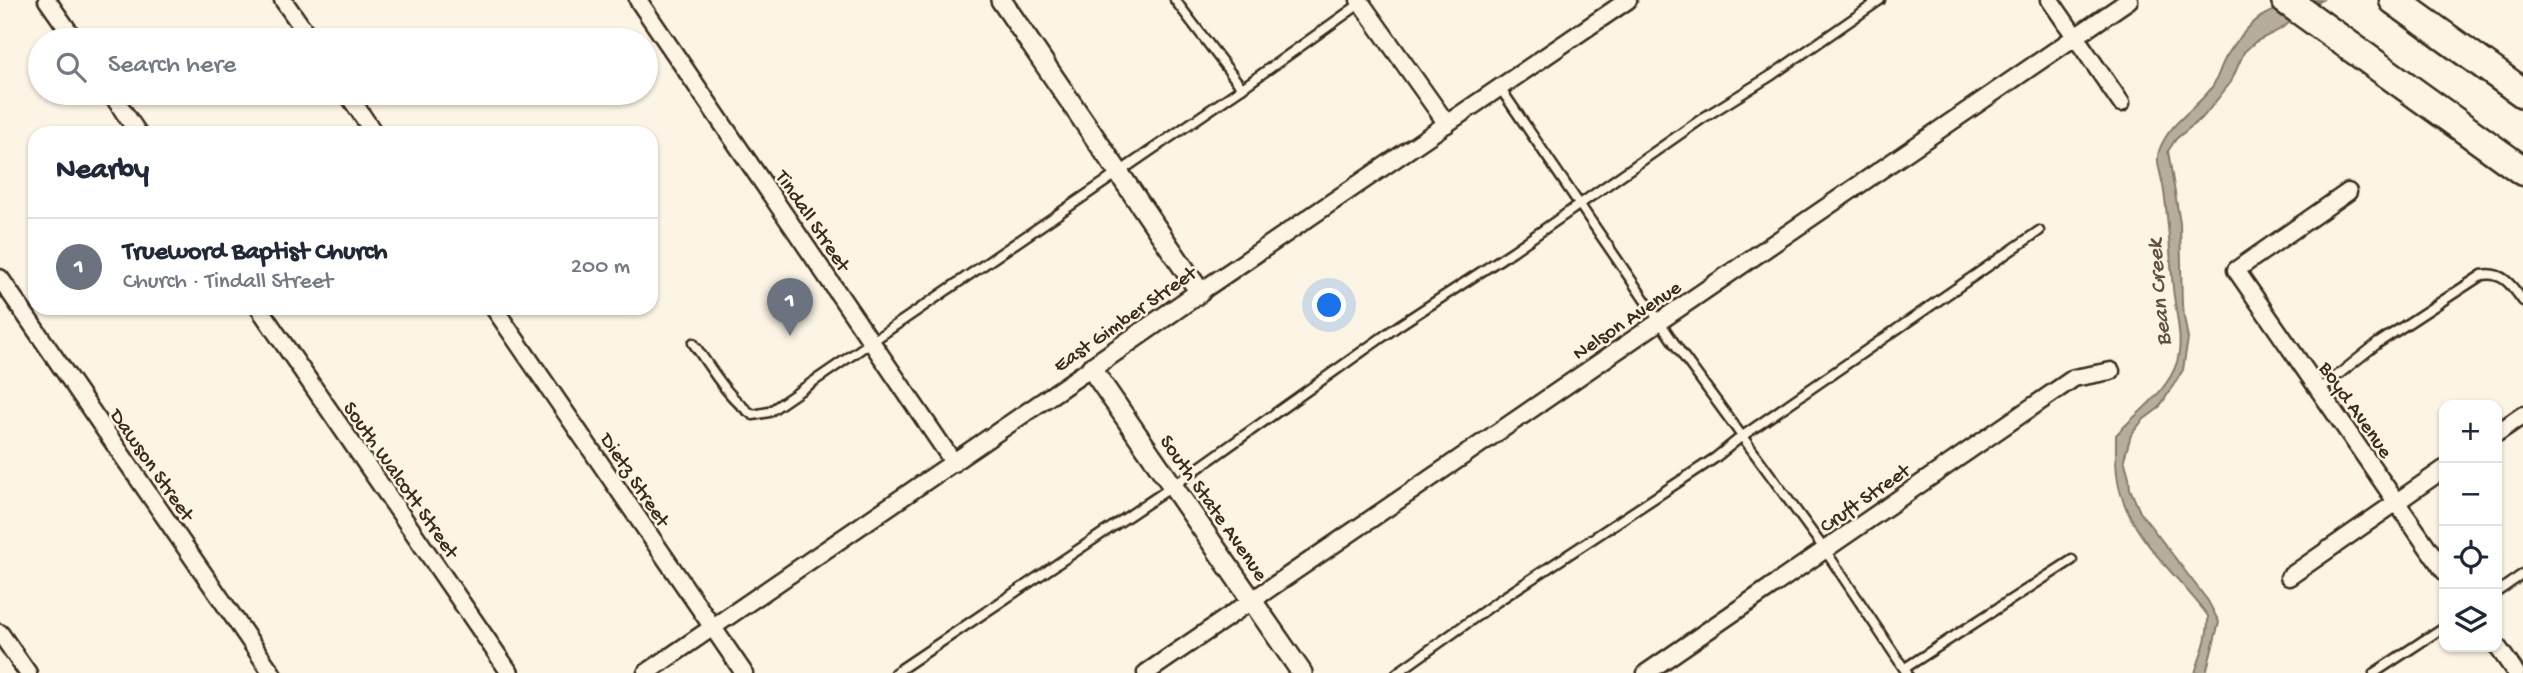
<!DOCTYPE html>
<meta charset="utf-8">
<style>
:root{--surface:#fff;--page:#f2f2f3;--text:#1f2937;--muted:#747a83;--line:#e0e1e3;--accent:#3b2a1e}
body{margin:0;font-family:"Gochi Hand",sans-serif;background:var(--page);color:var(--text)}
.controls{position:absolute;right:21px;bottom:21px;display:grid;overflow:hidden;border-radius:14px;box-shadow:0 2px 5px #0004}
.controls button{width:63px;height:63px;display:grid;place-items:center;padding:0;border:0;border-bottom:2px solid var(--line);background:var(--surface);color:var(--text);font:35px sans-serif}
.you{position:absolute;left:1330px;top:306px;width:24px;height:24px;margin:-18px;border:5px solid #fff;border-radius:50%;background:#1a73e8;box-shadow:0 0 0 10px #1a73e833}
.badge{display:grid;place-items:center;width:46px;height:46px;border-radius:50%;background:var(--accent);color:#fff;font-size:23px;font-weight:700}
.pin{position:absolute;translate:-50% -58px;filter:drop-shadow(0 2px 4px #0008)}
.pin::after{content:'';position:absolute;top:37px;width:24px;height:21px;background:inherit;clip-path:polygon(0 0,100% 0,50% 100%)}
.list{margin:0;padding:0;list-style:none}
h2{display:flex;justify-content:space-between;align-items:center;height:91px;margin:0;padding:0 28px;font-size:30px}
h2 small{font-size:23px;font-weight:400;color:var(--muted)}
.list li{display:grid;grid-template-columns:46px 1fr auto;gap:21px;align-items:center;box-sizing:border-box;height:98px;padding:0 28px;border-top:2px solid var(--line)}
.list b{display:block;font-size:26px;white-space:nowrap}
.list p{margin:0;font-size:23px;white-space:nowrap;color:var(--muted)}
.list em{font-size:23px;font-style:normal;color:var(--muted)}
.icon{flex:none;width:38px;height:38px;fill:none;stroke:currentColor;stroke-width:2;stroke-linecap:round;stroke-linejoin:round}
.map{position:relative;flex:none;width:2523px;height:673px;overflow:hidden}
.search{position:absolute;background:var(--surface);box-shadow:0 2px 5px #0004;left:28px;top:28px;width:630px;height:77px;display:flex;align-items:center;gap:18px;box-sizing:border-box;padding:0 24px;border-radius:38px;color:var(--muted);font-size:26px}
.panel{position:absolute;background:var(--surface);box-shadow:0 2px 5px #0004;left:28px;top:126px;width:630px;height:189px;border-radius:21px}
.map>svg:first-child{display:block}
.water{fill:#b7ad9e;stroke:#85796b;stroke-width:2}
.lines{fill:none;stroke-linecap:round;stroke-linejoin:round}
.service-casing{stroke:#3b2a1e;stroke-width:13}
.minor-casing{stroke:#3b2a1e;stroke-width:21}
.tertiary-casing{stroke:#3b2a1e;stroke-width:24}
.motorway-casing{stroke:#3b2a1e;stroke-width:33}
.service{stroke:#fcf5e5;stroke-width:8}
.minor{stroke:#fcf5e5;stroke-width:16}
.tertiary{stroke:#fcf5e5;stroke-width:19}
.motorway{stroke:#fcf5e5;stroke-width:28}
.labels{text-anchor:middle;stroke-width:5;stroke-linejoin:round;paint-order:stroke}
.street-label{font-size:21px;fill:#3b2a1e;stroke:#fcf5e5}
.water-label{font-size:23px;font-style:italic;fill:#605144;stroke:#fcf5e5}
</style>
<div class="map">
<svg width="2523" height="673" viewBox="0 0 2523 673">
<rect width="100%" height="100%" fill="#fcf5e5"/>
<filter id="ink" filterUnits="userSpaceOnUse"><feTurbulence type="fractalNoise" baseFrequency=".0143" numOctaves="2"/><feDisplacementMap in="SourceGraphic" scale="14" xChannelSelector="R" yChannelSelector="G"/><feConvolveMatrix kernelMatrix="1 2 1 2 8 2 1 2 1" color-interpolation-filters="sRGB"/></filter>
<g filter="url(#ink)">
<path class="water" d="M2294 0H2322L2279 30 2255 42 2244 52 2231 82 2204 116 2176 139 2168 151 2180 223 2182 305 2188 339 2185 357 2183 370 2159 408 2143 420 2131 435 2124 459 2129 477 2130 489 2140 512 2208 601 2219 622 2206 673H2195C2201 654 2209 636 2208 616 2179 576 2135 542 2121 494 2115 475 2116 454 2116 435 2137 412 2167 393 2177 362 2184 339 2175 311 2173 288 2170 256 2169 224 2164 192 2163 179 2155 163 2159 151 2168 124 2193 111 2210 90 2218 80 2220 67 2226 57 2235 43 2251 21 2266 14 2276 10 2285 6 2294 0Z"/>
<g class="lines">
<defs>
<g id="service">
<path d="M1175 0 1242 88"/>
<path d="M1500 88 1679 350 1825 550 1907 673"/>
<path d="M693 343C711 368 727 397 753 415L769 412 1242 88 1361 3"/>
<path d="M2319 390 2378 343 2482 275C2503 271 2512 286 2523 301"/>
<path d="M2497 592 2523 574"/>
<path d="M1905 668 2072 560"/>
<path d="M895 673 1173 486 1398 326 1513 251 1703 118 1772 75 1880 0"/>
<path d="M1397 673 1498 601 1715 458 1741 437 2039 231"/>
<path d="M2374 673 2444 627"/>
</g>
<g id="minor">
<path d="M47 0 75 40"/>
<path d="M283 0 311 40"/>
<path d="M638 0 954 463"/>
<path d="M1359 0 1447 124"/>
<path d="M2050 0 2121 103"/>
<path d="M111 93 138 133"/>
<path d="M347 93 374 133"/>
<path d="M2348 192 2236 270 2444 571"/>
<path d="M0 278 272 673"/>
<path d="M1200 292 1628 0"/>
<path d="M259 308 510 673"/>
<path d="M494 308 744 673"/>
<path d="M2497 433 2523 415"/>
<path d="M2289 577 2444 469"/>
<path d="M0 633 28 673"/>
<path d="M2497 646 2516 673"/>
<path d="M646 673 1091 368"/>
<path d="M1146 673 2129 0"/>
<path d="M1646 673 2074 378 2111 371"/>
</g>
<path id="tertiary" d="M1001 0 1200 292 1091 368 1302 673"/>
<g id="motorway">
<path d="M2286 0 2523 171"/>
<path d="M2394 0 2523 93"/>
</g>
</defs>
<use href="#service" class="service-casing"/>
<use href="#minor" class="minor-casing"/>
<use href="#tertiary" class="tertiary-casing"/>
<use href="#motorway" class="motorway-casing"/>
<use href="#service" class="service"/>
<use href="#minor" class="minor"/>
<use href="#tertiary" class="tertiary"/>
<use href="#motorway" class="motorway"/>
</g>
</g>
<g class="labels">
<g class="street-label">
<text transform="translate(814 220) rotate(56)" y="7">Tindall Street</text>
<text transform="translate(1124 318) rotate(-35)" y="7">East Gimber Street</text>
<text transform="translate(1626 319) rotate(-34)" y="7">Nelson Avenue</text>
<text transform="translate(2357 409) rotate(55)" y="7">Boyd Avenue</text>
<text transform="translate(153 464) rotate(55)" y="7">Dawson Street</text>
<text transform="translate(402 479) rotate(55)" y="7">South Walcott Street</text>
<text transform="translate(636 479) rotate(56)" y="7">Dietz Street</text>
<text transform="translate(1864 497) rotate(-35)" y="7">Cruft Street</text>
<text transform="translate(1215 507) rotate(55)" y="7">South State Avenue</text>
</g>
<g class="water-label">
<text transform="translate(2157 293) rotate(-95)" y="8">Bean Creek</text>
</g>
</g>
</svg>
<div class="controls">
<button>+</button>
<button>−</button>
<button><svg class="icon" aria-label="locate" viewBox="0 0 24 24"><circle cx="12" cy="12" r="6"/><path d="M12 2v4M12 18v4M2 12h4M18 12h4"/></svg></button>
<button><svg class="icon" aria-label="layers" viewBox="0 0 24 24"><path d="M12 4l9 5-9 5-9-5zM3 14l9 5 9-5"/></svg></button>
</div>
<div class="you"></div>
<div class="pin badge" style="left:790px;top:336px;background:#6b7280">1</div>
<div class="search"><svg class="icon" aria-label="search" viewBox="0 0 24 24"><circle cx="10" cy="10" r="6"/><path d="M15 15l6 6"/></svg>Search here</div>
<section class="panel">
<h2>Nearby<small></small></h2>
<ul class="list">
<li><span class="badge" style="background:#6b7280">1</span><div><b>Trueword Baptist Church</b><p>Church · Tindall Street</p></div><em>200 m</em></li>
</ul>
</section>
</div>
